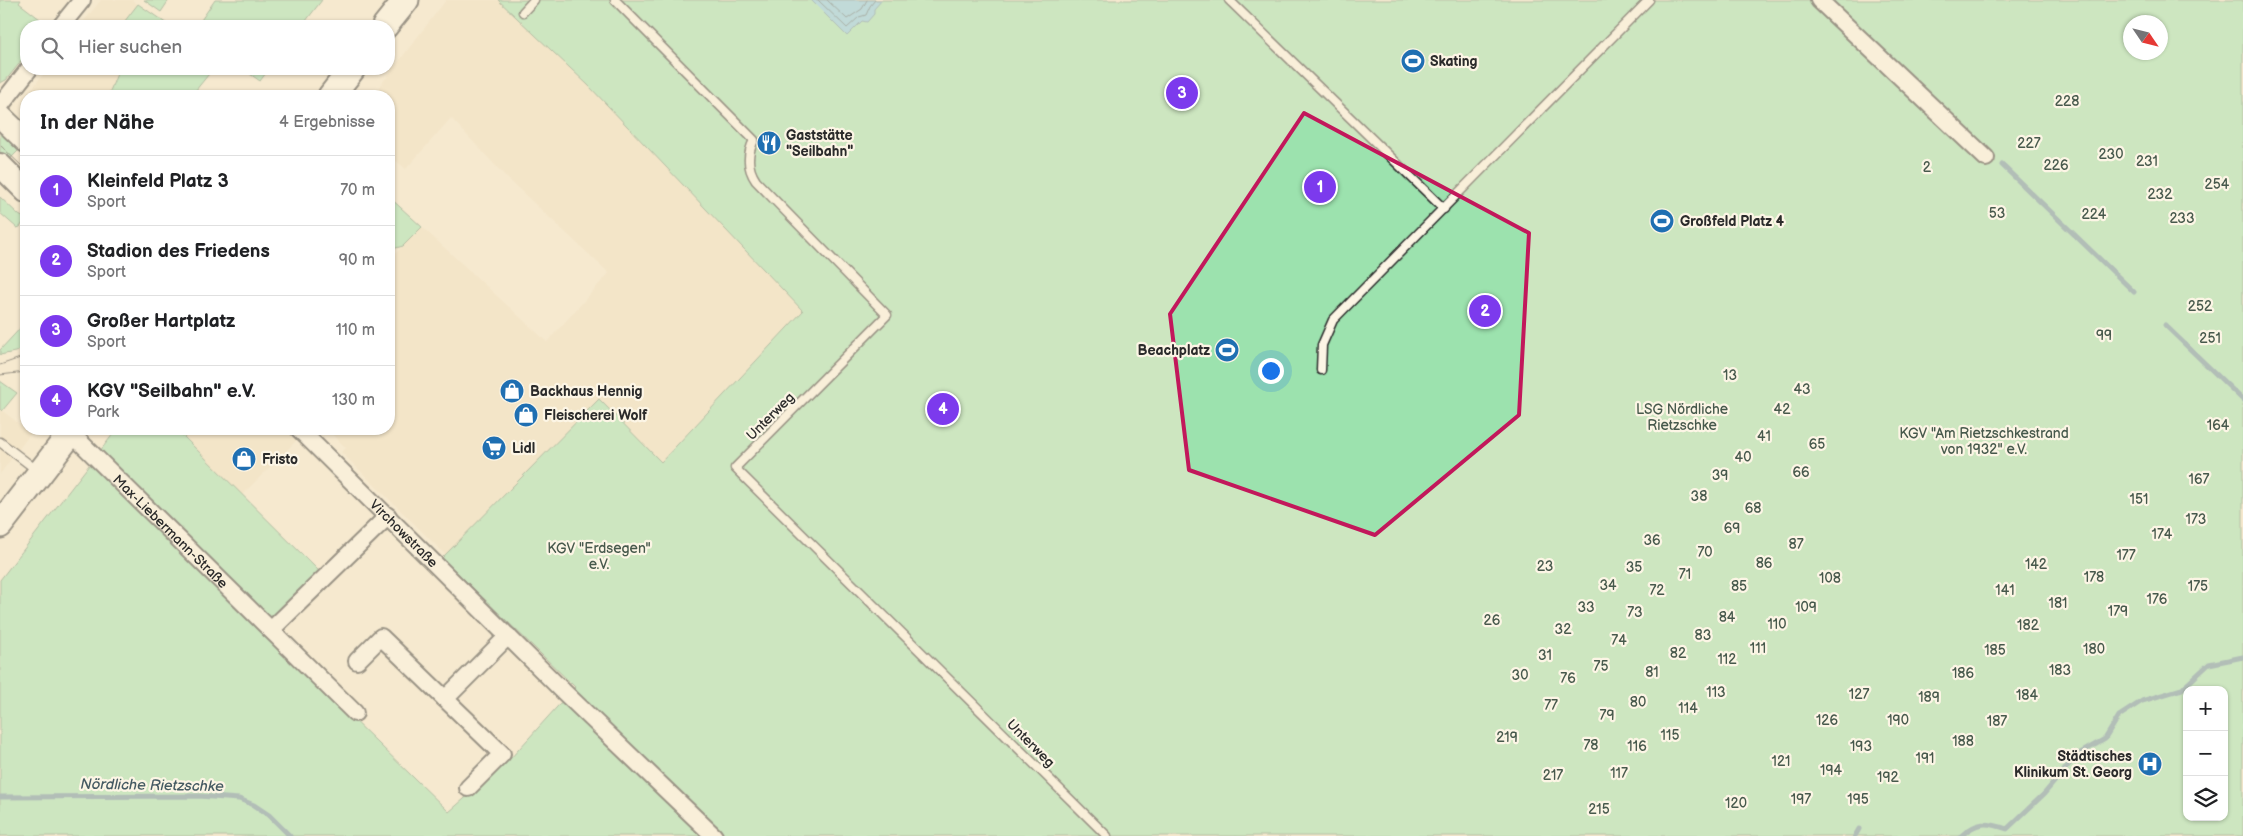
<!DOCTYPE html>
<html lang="de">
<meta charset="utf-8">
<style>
:root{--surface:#fff;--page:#f6f6f6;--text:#202124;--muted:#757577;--line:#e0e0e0;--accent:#7c3aed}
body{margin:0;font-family:"Balsamiq Sans",sans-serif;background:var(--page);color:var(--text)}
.controls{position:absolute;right:15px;bottom:15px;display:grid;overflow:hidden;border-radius:10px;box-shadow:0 1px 4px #0004}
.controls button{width:45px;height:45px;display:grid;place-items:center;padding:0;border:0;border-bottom:1px solid var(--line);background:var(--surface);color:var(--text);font:25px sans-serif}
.compass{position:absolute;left:2123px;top:15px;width:45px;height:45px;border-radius:50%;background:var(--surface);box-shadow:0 1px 4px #0004;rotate:125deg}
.you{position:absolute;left:1270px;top:370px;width:18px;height:18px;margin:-12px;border:4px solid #fff;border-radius:50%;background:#1a73e8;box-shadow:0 0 0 8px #1a73e833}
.badge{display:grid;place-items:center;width:32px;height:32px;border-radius:50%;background:var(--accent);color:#fff;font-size:16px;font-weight:700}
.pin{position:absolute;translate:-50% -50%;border:2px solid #fff;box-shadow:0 1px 5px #0006}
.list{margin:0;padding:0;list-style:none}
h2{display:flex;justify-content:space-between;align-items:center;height:65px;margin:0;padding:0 20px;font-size:21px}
h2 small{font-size:16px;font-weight:400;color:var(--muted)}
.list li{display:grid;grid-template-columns:32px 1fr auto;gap:15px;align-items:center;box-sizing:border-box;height:70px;padding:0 20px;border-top:1px solid var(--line)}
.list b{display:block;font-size:19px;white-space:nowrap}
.list p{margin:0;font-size:16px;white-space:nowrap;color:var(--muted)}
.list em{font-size:16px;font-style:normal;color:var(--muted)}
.icon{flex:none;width:28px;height:28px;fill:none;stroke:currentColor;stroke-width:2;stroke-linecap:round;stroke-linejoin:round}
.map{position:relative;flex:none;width:2243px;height:836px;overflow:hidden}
.search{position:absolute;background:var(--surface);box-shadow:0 1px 4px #0004;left:20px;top:20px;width:375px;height:55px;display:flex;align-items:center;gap:12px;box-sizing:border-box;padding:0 18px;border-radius:20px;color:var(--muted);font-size:19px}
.panel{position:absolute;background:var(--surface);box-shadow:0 1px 4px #0004;left:20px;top:90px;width:375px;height:345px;border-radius:20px}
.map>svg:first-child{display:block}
.built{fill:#f0e0bf}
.green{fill:#9ce2ae;stroke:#64866c;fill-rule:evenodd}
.water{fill:#81c8e2;stroke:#5f8999}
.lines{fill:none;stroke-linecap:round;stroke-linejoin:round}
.shore{stroke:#4d6a74;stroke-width:1}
.stream{stroke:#5f8999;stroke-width:5}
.lane-casing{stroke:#2b2b2b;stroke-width:11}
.street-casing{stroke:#2b2b2b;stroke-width:20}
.secondary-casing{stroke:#2b2b2b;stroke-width:26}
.primary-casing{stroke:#2b2b2b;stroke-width:29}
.lane{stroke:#fcf5e5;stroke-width:8}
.street{stroke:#fcf5e5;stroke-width:16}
.secondary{stroke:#fcf5e5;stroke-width:22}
.primary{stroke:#fcf5e5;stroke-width:25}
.tram{stroke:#2b2b2b;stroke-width:1}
.marked{fill:none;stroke:#c2185b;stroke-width:4;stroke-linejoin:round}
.labels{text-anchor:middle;stroke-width:4.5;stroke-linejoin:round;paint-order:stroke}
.poi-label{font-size:14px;font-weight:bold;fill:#2b2b2b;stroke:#fcf5e5;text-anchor:start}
.park-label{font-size:14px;fill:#47594c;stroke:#fcf5e5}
.street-label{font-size:14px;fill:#2b2b2b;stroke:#fcf5e5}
.water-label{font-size:15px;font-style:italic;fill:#455a62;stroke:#fcf5e5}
</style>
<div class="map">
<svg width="2243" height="836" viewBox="0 0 2243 836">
<rect width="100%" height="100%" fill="#f5e9cf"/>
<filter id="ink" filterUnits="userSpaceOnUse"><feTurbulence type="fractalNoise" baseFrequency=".02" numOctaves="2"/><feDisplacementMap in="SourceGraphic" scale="10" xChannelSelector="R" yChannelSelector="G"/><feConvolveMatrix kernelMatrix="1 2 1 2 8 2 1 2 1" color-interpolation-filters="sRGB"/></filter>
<g filter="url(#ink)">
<g class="built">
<path d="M101 0H132L170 26H80Z"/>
<path d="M446 0H498L588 85 803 311 661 462 599 399 446 555 341 452 346 448 327 429H389V260L422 227 547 342 609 273 507 178 451 118 406 169 389 155V96H372Z"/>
<path d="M47 69H176L155 96H26V117L22 113 24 99 27 96Z"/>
<path d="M0 409 31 433 0 474Z"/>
<path d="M176 429H286L297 440 242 495Z"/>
</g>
<g class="green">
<path d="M0 0H21L19 3 49 26H26V55L6 80 0 83Z"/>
<path d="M144 0H169L161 12Z"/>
<path d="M215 0H322L302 26H197Z"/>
<path d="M498 0H2243V836H0V580L117 429H176L331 583 273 641 449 812 510 759 575 687 442 558 599 399 661 462 803 311 588 85ZM2130 22H2160V52H2130ZM2187 690H2224V817H2187Z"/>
<path d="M138 4 170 26H121Z"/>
<path d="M119 69H213L191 96H108Z"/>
<path d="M250 69H269L260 81 250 74 252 70Z"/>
<path d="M0 132H4L22 147 7 162 0 155Z"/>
<path d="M0 197 19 215 26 219 20 227 17 228 0 213Z"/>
<path d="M389 197 422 227 403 246 389 250Z"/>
<path d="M26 322V347L15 352 0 355V350Z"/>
<path d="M0 381 17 393 2 411 0 409Z"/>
</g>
<path class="water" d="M811 0H882L874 9V14L867 22 862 21 847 36Z"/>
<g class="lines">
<g class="shore">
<path d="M818 0 847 28 859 17 866 15 870 6 875 0"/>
<path d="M827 0 847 19 862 9 867 0"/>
</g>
<g class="stream">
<path d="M2002 165 2134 292"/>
<path d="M2165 325 2243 400"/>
<path d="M0 797 199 796 239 799 254 805 269 815 290 836"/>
<path d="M1855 836 1859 829"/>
<path d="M1961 836C1977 821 1987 822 2007 829L2044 794 2077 755 2105 739 2119 716 2142 701 2182 689 2209 664 2243 657"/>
</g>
<defs>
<g id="lane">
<path d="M615 0 754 140C747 154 747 168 756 181L887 315 735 468 1107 836"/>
<path d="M1229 0 1444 209"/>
<path d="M523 12 534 0"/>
<path d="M1321 370 1322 345 1333 320 1649 0"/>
<path d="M0 442 38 471"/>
</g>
<g id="street">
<path d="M1819 0 1986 158"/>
<path d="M61 26 82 0"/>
<path d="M0 106 29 69"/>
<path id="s1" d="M299 429 564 692 714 836"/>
<path id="s2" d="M71 433 355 713"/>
<path d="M271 630 388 516"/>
<path d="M357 661 381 637 502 754 468 788"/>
<path d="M445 699 508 636"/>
</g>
<g id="secondary">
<path d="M0 116 26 141"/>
<path d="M0 165 26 191"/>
</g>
<g id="primary">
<path d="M385 26 406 0"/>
<path d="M331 96 352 69"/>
<path d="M0 525 74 429"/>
</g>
</defs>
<use href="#lane" class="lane-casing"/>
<use href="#street" class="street-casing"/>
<use href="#secondary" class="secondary-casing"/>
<use href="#primary" class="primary-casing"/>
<use href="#lane" class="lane"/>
<use href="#street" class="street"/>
<use href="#secondary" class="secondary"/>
<use href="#primary" class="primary"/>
<g class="tram">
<path d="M0 145 26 170"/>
<path d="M0 365 26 356"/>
<path d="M0 375 26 372"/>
</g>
</g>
</g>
<path d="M0 0H2243V836H0ZM1304 113 1529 233 1519 415 1375 535 1189 470 1170 314Z" fill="#f5e9cf" fill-opacity=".55" fill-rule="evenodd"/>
<path class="marked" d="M1304 113 1529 233 1519 415 1375 535 1189 470 1170 314Z"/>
<defs>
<symbol id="stadium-disc" viewBox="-11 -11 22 22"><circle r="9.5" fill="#1f6fb2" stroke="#fcf5e5"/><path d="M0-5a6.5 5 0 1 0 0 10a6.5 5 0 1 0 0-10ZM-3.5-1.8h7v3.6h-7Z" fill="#fff"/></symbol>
<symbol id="restaurant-disc" viewBox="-11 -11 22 22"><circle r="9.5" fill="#1f6fb2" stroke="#fcf5e5"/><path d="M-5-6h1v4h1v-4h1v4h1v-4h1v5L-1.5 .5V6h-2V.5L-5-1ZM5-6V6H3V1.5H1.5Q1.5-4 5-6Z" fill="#fff"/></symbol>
<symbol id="shop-disc" viewBox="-11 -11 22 22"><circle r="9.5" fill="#1f6fb2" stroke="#fcf5e5"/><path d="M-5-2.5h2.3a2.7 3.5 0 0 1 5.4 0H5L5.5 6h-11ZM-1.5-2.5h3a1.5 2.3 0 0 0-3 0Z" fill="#fff"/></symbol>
<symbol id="supermarket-disc" viewBox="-11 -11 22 22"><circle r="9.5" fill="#1f6fb2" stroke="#fcf5e5"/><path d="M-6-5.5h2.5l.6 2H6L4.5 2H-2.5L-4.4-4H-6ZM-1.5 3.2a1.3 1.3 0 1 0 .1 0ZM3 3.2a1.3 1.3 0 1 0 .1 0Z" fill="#fff"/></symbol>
<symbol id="hospital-disc" viewBox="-11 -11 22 22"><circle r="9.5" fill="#1f6fb2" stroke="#fcf5e5"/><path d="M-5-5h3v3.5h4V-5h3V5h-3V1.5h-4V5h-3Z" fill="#fff"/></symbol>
</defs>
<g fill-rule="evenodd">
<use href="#stadium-disc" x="1399" y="47" width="28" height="28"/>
<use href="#restaurant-disc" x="755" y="129" width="28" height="28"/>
<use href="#stadium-disc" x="1648" y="207" width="28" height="28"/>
<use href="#stadium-disc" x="1213" y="336" width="28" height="28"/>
<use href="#shop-disc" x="498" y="377" width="28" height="28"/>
<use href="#shop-disc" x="512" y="401" width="28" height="28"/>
<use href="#supermarket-disc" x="480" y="434" width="28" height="28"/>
<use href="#shop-disc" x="230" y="445" width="28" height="28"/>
<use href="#hospital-disc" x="2136" y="750" width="28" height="28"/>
</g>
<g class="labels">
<g class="poi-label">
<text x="1430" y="66">Skating</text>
<text x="786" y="140">Gaststätte<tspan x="786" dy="16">"Seilbahn"</tspan></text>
<text x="1680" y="226">Großfeld Platz 4</text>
<text x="1210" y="355" text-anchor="end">Beachplatz</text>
<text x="530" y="396">Backhaus Hennig</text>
<text x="544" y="420">Fleischerei Wolf</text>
<text x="512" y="453">Lidl</text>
<text x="262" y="464">Fristo</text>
<text x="2132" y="761" text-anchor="end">Städtisches<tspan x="2132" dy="16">Klinikum St. Georg</tspan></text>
</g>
<g class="park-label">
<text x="2067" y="106">228</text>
<text x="2029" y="148">227</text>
<text x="2111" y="159">230</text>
<text x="2147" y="166">231</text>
<text x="2056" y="170">226</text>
<text x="1927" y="172">2</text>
<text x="2217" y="189">254</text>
<text x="2160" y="199">232</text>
<text x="1997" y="218">53</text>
<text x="2094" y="219">224</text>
<text x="2182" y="223">233</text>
<text x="2200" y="311">252</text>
<text x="2104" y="340">99</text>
<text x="2210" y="343">251</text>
<text x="1730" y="380">13</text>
<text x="1802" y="394">43</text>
<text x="1682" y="414">LSG Nördliche<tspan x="1682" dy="16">Rietzschke</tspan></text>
<text x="1782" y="414">42</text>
<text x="2218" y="430">164</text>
<text x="1984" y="438">KGV "Am Rietzschkestrand<tspan x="1984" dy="16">von 1932" e.V.</tspan></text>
<text x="1764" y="441">41</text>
<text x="1817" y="449">65</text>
<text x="1743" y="462">40</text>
<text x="1801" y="477">66</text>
<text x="1720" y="480">39</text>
<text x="2199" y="484">167</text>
<text x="1699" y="501">38</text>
<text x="2139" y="504">151</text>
<text x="1753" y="513">68</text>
<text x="2196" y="524">173</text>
<text x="1732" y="533">69</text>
<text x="2162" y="539">174</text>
<text x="1652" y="545">36</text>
<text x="1796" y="549">87</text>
<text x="599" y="553">KGV "Erdsegen"<tspan x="599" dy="16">e.V.</tspan></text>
<text x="1705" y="557">70</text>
<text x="2126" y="560">177</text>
<text x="1764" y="568">86</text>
<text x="2036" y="569">142</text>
<text x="1545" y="571">23</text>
<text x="1634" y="572">35</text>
<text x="1685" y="579">71</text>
<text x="2094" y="582">178</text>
<text x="1830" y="583">108</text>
<text x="1608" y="590">34</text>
<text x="1739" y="591">85</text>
<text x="2198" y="591">175</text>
<text x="1657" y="595">72</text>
<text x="2005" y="595">141</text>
<text x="2157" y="604">176</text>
<text x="2058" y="608">181</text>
<text x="1586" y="612">33</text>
<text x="1806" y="612">109</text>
<text x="2118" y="616">179</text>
<text x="1635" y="617">73</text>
<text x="1727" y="622">84</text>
<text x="1492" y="625">26</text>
<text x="1777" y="629">110</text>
<text x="2028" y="630">182</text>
<text x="1563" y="634">32</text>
<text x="1703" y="640">83</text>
<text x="1619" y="645">74</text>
<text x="1758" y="653">111</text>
<text x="2094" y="654">180</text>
<text x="1995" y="655">185</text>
<text x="1678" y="658">82</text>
<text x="1545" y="660">31</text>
<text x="1727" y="664">112</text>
<text x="1601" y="671">75</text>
<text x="2060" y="675">183</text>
<text x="1652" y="677">81</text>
<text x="1963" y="678">186</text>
<text x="1520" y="680">30</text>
<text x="1568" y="683">76</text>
<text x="1716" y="697">113</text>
<text x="1859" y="699">127</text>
<text x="2027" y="700">184</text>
<text x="1929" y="702">189</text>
<text x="1638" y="707">80</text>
<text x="1551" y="710">77</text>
<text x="1688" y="713">114</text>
<text x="1607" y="720">79</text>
<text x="1827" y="725">126</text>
<text x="1898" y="725">190</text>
<text x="1997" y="726">187</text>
<text x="1670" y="740">115</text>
<text x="1507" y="742">219</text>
<text x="1963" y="746">188</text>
<text x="1591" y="750">78</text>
<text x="1637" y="751">116</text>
<text x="1861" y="751">193</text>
<text x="1925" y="763">191</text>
<text x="1781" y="766">121</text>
<text x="1831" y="775">194</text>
<text x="1619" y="778">117</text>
<text x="1553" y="780">217</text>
<text x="1888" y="782">192</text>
<text x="1801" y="804">197</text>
<text x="1858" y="804">195</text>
<text x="1736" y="808">120</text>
<text x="1599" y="814">215</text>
</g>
<g class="street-label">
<text transform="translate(770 416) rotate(-45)" y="5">Unterweg</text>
<text dy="5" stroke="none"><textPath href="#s2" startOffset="140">Max-Liebermann-Straße</textPath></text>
<text dy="5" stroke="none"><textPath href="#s1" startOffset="148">Virchowstraße</textPath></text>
<text transform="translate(1031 743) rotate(45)" y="5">Unterweg</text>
</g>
<g class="water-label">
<text transform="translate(152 785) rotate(1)" y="5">Nördliche Rietzschke</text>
</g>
</g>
</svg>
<div class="controls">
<button>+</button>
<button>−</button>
<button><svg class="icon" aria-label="layers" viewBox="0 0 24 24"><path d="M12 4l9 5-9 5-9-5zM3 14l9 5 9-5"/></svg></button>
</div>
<svg class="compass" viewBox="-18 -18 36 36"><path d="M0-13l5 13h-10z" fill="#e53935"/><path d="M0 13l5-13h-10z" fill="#757577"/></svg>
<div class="you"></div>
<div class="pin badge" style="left:1320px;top:187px">1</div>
<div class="pin badge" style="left:1485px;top:311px">2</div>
<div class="pin badge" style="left:1182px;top:93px">3</div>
<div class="pin badge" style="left:943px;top:409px">4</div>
<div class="search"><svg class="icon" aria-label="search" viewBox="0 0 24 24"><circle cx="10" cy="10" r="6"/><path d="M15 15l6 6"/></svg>Hier suchen</div>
<section class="panel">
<h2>In der Nähe<small>4 Ergebnisse</small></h2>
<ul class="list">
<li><span class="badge">1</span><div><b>Kleinfeld Platz 3</b><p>Sport</p></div><em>70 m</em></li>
<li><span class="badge">2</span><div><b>Stadion des Friedens</b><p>Sport</p></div><em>90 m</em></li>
<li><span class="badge">3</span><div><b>Großer Hartplatz</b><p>Sport</p></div><em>110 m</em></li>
<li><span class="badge">4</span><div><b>KGV &quot;Seilbahn&quot; e.V.</b><p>Park</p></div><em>130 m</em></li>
</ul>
</section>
</div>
